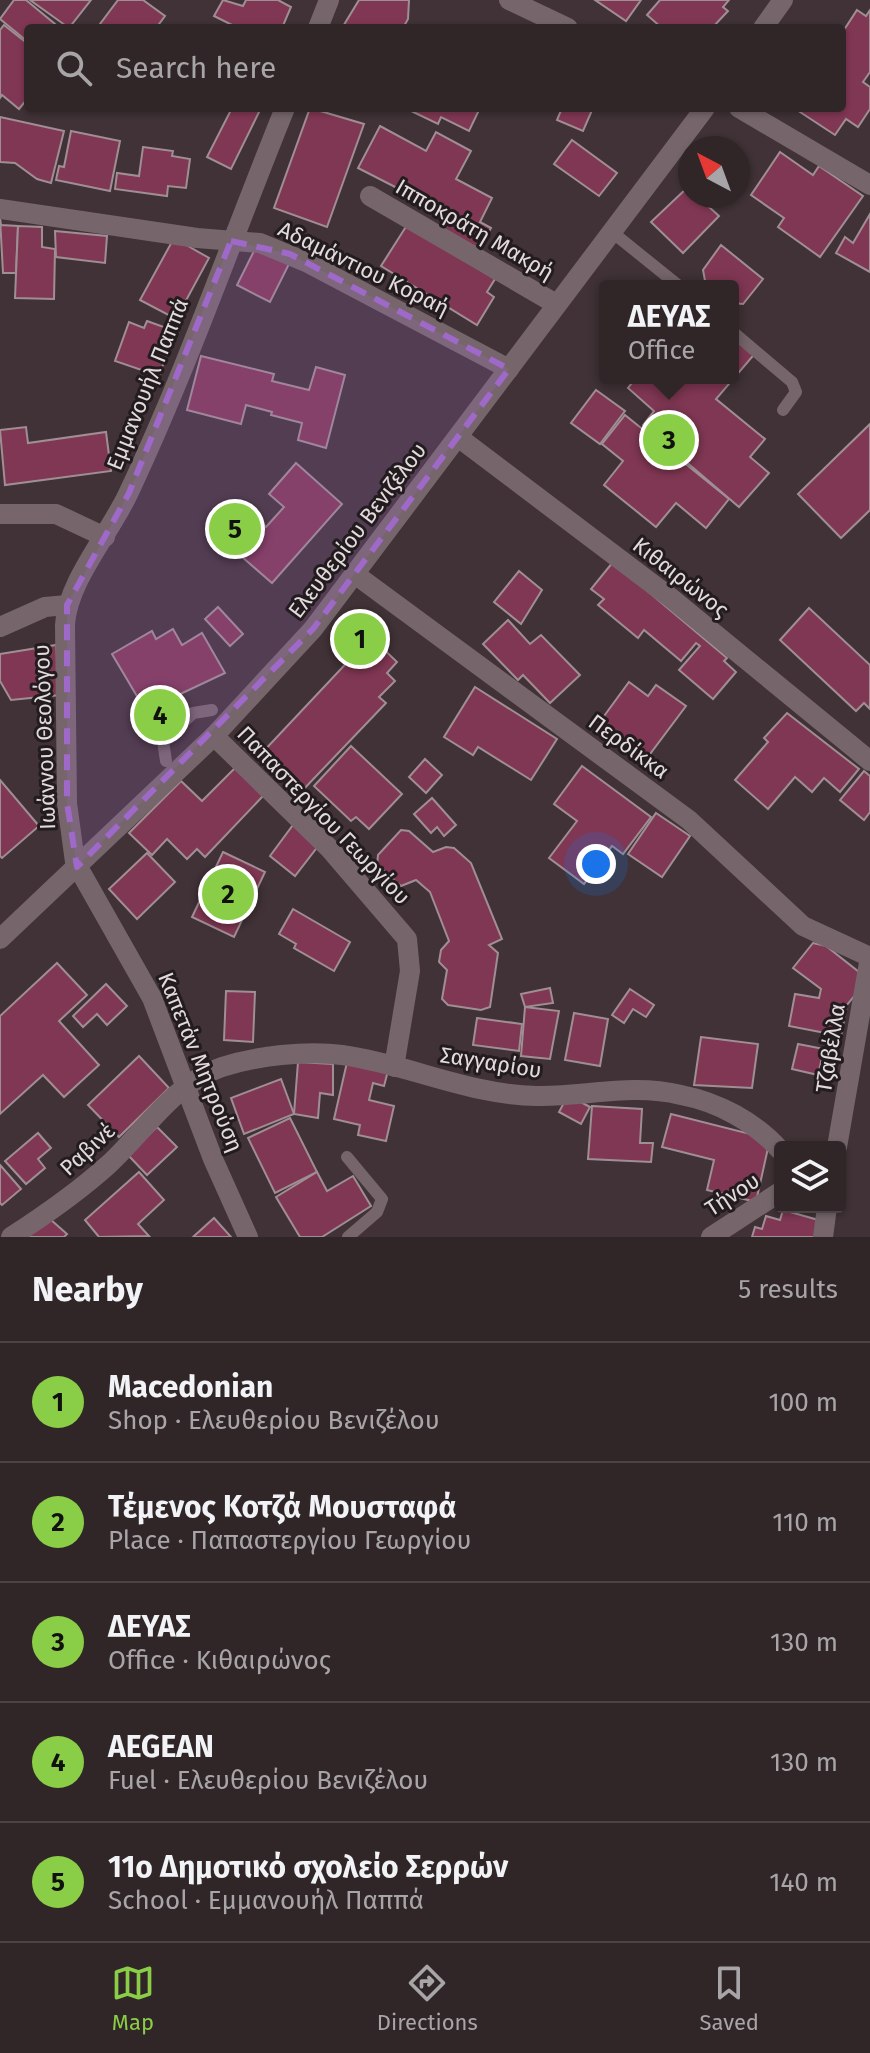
<!DOCTYPE html>
<meta charset="utf-8">
<style>
:root{--surface:#302628;--page:#382e30;--text:#f1f3f6;--muted:#a8a5a8;--line:#4b4345;--accent:#8ace47}
body{margin:0;font-family:"Fira Sans",sans-serif;background:var(--page);color:var(--text)}
.controls{position:absolute;right:24px;bottom:24px;display:grid;overflow:hidden;border-radius:8px;box-shadow:0 2px 6px #0004}
.controls button{width:72px;height:72px;display:grid;place-items:center;padding:0;border:0;border-bottom:2px solid var(--line);background:var(--surface);color:var(--text);font:40px sans-serif}
.compass{position:absolute;left:678px;top:136px;width:72px;height:72px;border-radius:50%;background:var(--surface);box-shadow:0 2px 6px #0004;rotate:319deg}
.you{position:absolute;left:596px;top:864px;width:28px;height:28px;margin:-20px;border:6px solid #fff;border-radius:50%;background:#1a73e8;box-shadow:0 0 0 12px #1a73e833}
.badge{display:grid;place-items:center;width:52px;height:52px;border-radius:50%;background:var(--accent);color:#111;font-size:26px;font-weight:700}
.pin{position:absolute;translate:-50% -50%;border:4px solid #fff;box-shadow:0 2px 8px #0006}
.popup{position:absolute;left:599px;top:280px;width:140px;height:104px;box-sizing:border-box;display:grid;place-content:center;border-radius:8px;background:var(--surface);filter:drop-shadow(0 2px 6px #0005);font-size:26px;white-space:nowrap;color:var(--muted)}
.popup b{font-size:30px;color:var(--text)}
.popup::after{content:'';position:absolute;left:50%;top:100%;margin-left:-16px;border:16px solid transparent;border-top-color:var(--surface)}
.list{margin:0;padding:0;list-style:none}
h2{display:flex;justify-content:space-between;align-items:center;height:104px;margin:0;padding:0 32px;font-size:34px}
h2 small{font-size:26px;font-weight:400;color:var(--muted)}
.list li{display:grid;grid-template-columns:52px 1fr auto;gap:24px;align-items:center;box-sizing:border-box;height:120px;padding:0 32px;border-top:2px solid var(--line)}
.list b{display:block;font-size:30px;white-space:nowrap}
.list p{margin:0;font-size:26px;white-space:nowrap;color:var(--muted)}
.list em{font-size:26px;font-style:normal;color:var(--muted)}
.icon{flex:none;width:44px;height:44px;fill:none;stroke:currentColor;stroke-width:2;stroke-linecap:round;stroke-linejoin:round}
.map{position:relative;flex:none;width:870px;height:1237px;overflow:hidden}
.search{position:absolute;background:var(--surface);box-shadow:0 2px 6px #0004;left:24px;right:24px;top:24px;height:88px;display:flex;align-items:center;gap:20px;box-sizing:border-box;padding:0 28px;border-radius:8px;color:var(--muted);font-size:30px}
.sheet{height:704px;background:var(--surface)}
nav{display:flex;justify-content:space-around;align-items:center;box-sizing:border-box;height:112px;border-top:2px solid var(--line);background:var(--surface);font-size:22px;color:var(--muted)}
nav a{display:grid;justify-items:center;gap:4px}
nav .on{color:var(--accent)}
.map>svg:first-child{display:block}
.building{fill:#803753;stroke:#9f8e93;stroke-width:2}
.lines{fill:none;stroke-linecap:round;stroke-linejoin:round}
.lane{stroke:#76666b;stroke-width:12}
.street{stroke:#76666b;stroke-width:20}
.secondary{stroke:#76666b;stroke-width:20}
.marked{fill:#9f69ca;fill-opacity:0.2;stroke:#9f69ca;stroke-width:6;stroke-dasharray:16 10;stroke-linejoin:round}
.labels{text-anchor:middle;stroke-width:6;stroke-linejoin:round;paint-order:stroke}
.street-label{font-size:22px;fill:#e3dadd;stroke:#221c1e}
</style>
<div class="map">
<svg width="870" height="1237" viewBox="0 0 870 1237">
<rect width="100%" height="100%" fill="#403236"/>
<g class="building">
<path d="M14 0H26L55 24 52 28H28V42L0 19Z"/>
<path d="M30 0H91L69 28Z"/>
<path d="M118 0H143L165 16 156 28H97Z"/>
<path d="M223 0 243 6 246 0H278L291 7 282 28H238L214 16Z"/>
<path d="M359 0H409L408 19 403 28H342Z"/>
<path d="M595 0H641L626 21Z"/>
<path d="M660 0H729L723 7 728 11 712 28H662L647 15Z"/>
<path d="M857 10 866 16 870 10V72L863 82 870 87V109L858 127 846 119 835 135 794 108H842V33Z"/>
<path d="M4 25 28 44V98L19 109 2 95 0 98V30Z"/>
<path d="M232 108H261L231 169 207 157Z"/>
<path d="M310 108 364 124 327 227 274 208Z"/>
<path d="M405 108H480L469 131 441 117 438 124Z"/>
<path d="M562 108H593L583 131 557 120Z"/>
<path d="M0 117 64 131 51 183 37 179 15 163 0 162Z"/>
<path d="M380 126 426 151 436 132 471 151 456 179 492 198 480 222 491 228 479 249 441 229 448 214 358 168Z"/>
<path d="M71 131 120 141 110 191 56 180 59 166 64 167Z"/>
<path d="M572 140 617 173 599 196 554 164Z"/>
<path d="M143 147 173 151 172 156 190 159 186 188 168 186 167 196 115 189 117 173 139 176Z"/>
<path d="M780 152 813 175 819 166 863 196 820 257 778 227 784 218 751 195Z"/>
<path d="M688 187 690 196H697L719 216 683 253 651 222Z"/>
<path d="M870 214V272L836 253 845 237 853 243Z"/>
<path d="M0 218 1 225 18 226 16 273H3Z"/>
<path d="M407 225 495 279 487 292 494 297 477 325 381 266Z"/>
<path d="M18 226 42 227V247L55 249 54 299 15 298Z"/>
<path d="M55 231 107 236 105 263 56 257Z"/>
<path d="M174 238 209 258 176 319 140 300Z"/>
<path d="M258 243 291 260 270 302 237 285Z"/>
<path d="M721 245 763 279 743 304 733 303V286H706L703 270Z"/>
<path d="M147 321 175 331 159 376 115 361 129 322 144 328Z"/>
<path d="M733 332 758 350 716 399 765 439 750 457 769 473 739 507 643 425 654 411 628 388 636 378H733Z"/>
<path d="M201 356 274 374 272 381 309 390 316 367 345 375 326 448 298 440 302 423 271 415 272 412 246 405 241 424 187 410Z"/>
<path d="M596 390 625 411 600 444 571 423Z"/>
<path d="M625 415 729 499 706 528 676 503 656 527 604 485 623 461 602 444Z"/>
<path d="M870 424V510L841 538 798 494Z"/>
<path d="M26 427 28 443 106 432 111 471 5 485 0 430Z"/>
<path d="M296 463 342 504 272 583 226 543 252 514 266 527 284 507 269 494Z"/>
<path d="M613 562 727 658 724 661 736 672 713 699 679 670 700 646 696 643 681 661 644 630 638 638 598 605 604 599 591 589Z"/>
<path d="M519 571 542 590 521 624 494 602Z"/>
<path d="M218 607 243 634 230 646 205 619Z"/>
<path d="M809 608 870 665V709L864 703 856 711 780 640Z"/>
<path d="M508 620 530 644 541 635 580 675 550 703 523 675 518 680 483 644Z"/>
<path d="M173 629 182 645 202 633 225 673 176 696 184 708 154 725 112 654 152 631 156 639Z"/>
<path d="M371 637 397 662 387 673 395 681 379 697 386 703 300 793 260 755Z"/>
<path d="M56 645 60 695 11 700 0 681V654Z"/>
<path d="M629 682 648 696 656 685 686 706 647 758 599 723Z"/>
<path d="M475 687 557 739 531 780 478 747 473 755 444 737Z"/>
<path d="M787 713 859 769 840 792 824 778 812 792 795 777 768 809 735 780 768 742 764 738Z"/>
<path d="M351 746 402 794 369 829 356 817 351 821 314 786Z"/>
<path d="M425 759 442 775 426 793 409 777Z"/>
<path d="M582 766 651 817 623 854 612 846 584 884 549 858 577 821 554 804Z"/>
<path d="M235 768 263 796 205 857 197 849 187 859 167 839 152 855 129 833 181 781 202 801Z"/>
<path d="M864 771 870 776V812L864 820 840 800Z"/>
<path d="M0 780 39 826 2 858 0 856Z"/>
<path d="M432 798 456 825 444 836 437 827 431 833 414 814Z"/>
<path d="M656 813 690 836 662 877 628 854Z"/>
<path d="M293 825 319 845 295 876 270 856Z"/>
<path d="M401 830 409 831 433 852 446 847 454 848 471 863 502 939 489 945 498 953 490 1007 481 1010 448 1005 442 999 447 970 439 962 441 950 449 941 430 892 416 880 401 886 377 865 378 855Z"/>
<path d="M223 852 265 872 234 937 192 917Z"/>
<path d="M147 853 175 882 137 919 109 889Z"/>
<path d="M293 909 350 942 334 971 294 948 296 944 279 934Z"/>
<path d="M813 943 826 946 859 972 855 995 847 1005 841 1036 789 1026 795 994 819 998 821 989 793 968Z"/>
<path d="M57 963 87 995 59 1021 99 1065 64 1097 43 1075 0 1114V1016Z"/>
<path d="M106 984 127 1006 107 1025 97 1014 83 1027 73 1016Z"/>
<path d="M550 988 553 1003 525 1007 521 994Z"/>
<path d="M630 989 654 1005 646 1017 633 1009 624 1023 612 1015Z"/>
<path d="M226 991 255 992 253 1042 224 1040Z"/>
<path d="M525 1007 559 1011 550 1059 521 1056Z"/>
<path d="M574 1013 608 1019 600 1066 565 1060Z"/>
<path d="M477 1018 522 1024 519 1051 473 1045Z"/>
<path d="M701 1037 758 1044 752 1088 694 1085Z"/>
<path d="M798 1044 824 1049 818 1075 792 1069Z"/>
<path d="M139 1056 169 1088 119 1137 88 1105Z"/>
<path d="M348 1058 389 1067 384 1086 373 1083 369 1100 394 1106 386 1141 358 1135 360 1125 334 1119Z"/>
<path d="M298 1062 333 1064V1095L320 1093 318 1118 294 1114Z"/>
<path d="M281 1079 294 1114 244 1134 231 1098Z"/>
<path d="M568 1095 590 1107 581 1124 559 1112Z"/>
<path d="M592 1106 642 1109 640 1143H653L651 1162 588 1159Z"/>
<path d="M671 1114 770 1139 756 1202 707 1190 714 1160 662 1147Z"/>
<path d="M290 1118 317 1172 275 1193 248 1138Z"/>
<path d="M157 1127 177 1147 147 1175 128 1155Z"/>
<path d="M38 1133 51 1148 38 1159 45 1168 26 1184 5 1161Z"/>
<path d="M0 1165 21 1189 2 1205 0 1203Z"/>
<path d="M139 1172 164 1200 138 1224 149 1236 99 1237 85 1220Z"/>
<path d="M317 1172 327 1191 353 1176 371 1206 322 1237H300L276 1197Z"/>
<path d="M783 1210 822 1221 817 1237H752L755 1227 762 1229 766 1216 780 1220Z"/>
<path d="M214 1218 231 1237H193Z"/>
<path d="M50 1219 67 1234 64 1237H25Z"/>
</g>
<g class="lines">
<g class="lane">
<path d="M612 232 679 286"/>
<path d="M733 332 792 382 796 392 783 410"/>
<path d="M166 761 163 741 193 713 212 710"/>
<path d="M347 1157 382 1199 377 1212 348 1237"/>
</g>
<g class="street">
<path d="M509 0 568 28"/>
<path d="M739 108 870 185"/>
<path d="M370 196 556 304"/>
<path d="M0 209 197 238 260 243 306 262 509 369"/>
<path d="M458 437 671 598 870 761"/>
<path d="M0 514H56L105 537"/>
<path d="M356 575 689 820 803 926 870 957"/>
<path d="M0 627 45 607 67 605"/>
<path d="M214 736 329 848 407 939 410 971 394 1067"/>
<path d="M837 1147 870 957"/>
<path d="M11 1237C45 1215 78 1192 108 1165 144 1132 174 1083 222 1067 256 1056 306 1050 342 1055 408 1064 469 1095 537 1096 586 1097 630 1083 681 1095 718 1102 755 1122 780 1150"/>
<path d="M711 1237 780 1192"/>
<path d="M823 1237 827 1207"/>
</g>
<g class="secondary">
<path d="M318 28 329 0"/>
<path d="M763 28 783 0"/>
<path d="M0 939 214 736 313 629 705 108"/>
<path d="M248 1237 213 1159 152 998 75 862 67 803 65 625C67 582 110 533 128 494 187 369 233 236 285 108"/>
</g>
</g>
<path class="marked" d="M231 241 290 254 509 369 313 629 77 867 67 803V605L129 493Z"/>
<g class="labels">
<g class="street-label">
<text transform="translate(475 229) rotate(30)" y="8">Ιπποκράτη Μακρή</text>
<text transform="translate(364 268) rotate(26)" y="8">Αδαμάντιου Κοραή</text>
<text transform="translate(147 384) rotate(-68)" y="8">Εμμανουήλ Παππά</text>
<text transform="translate(357 530) rotate(-53)" y="8">Ελευθερίου Βενιζέλου</text>
<text transform="translate(681 577) rotate(38)" y="8">Κιθαιρώνος</text>
<text transform="translate(44 737) rotate(-92)" y="8">Ιωάννου Θεολόγου</text>
<text transform="translate(629 746) rotate(36)" y="8">Περδίκκα</text>
<text transform="translate(324 815) rotate(46)" y="8">Παπαστεργίου Γεωργίου</text>
<text transform="translate(830 1048) rotate(-81)" y="8">Τζαβέλλα</text>
<text transform="translate(201 1062) rotate(68)" y="8">Καπετάν Μητρούση</text>
<text transform="translate(491 1062) rotate(9)" y="8">Σαγγαρίου</text>
<text transform="translate(87 1149) rotate(-43)" y="8">Ραβινέ</text>
<text transform="translate(732 1194) rotate(-33)" y="8">Τήνου</text>
</g>
</g>
</svg>
<div class="controls">
<button><svg class="icon" aria-label="layers" viewBox="0 0 24 24"><path d="M12 4l9 5-9 5-9-5zM3 14l9 5 9-5"/></svg></button>
</div>
<svg class="compass" viewBox="-18 -18 36 36"><path d="M0-13l5 13h-10z" fill="#e53935"/><path d="M0 13l5-13h-10z" fill="#a8a5a8"/></svg>
<div class="you"></div>
<div class="pin badge" style="left:360px;top:639px">1</div>
<div class="pin badge" style="left:228px;top:894px">2</div>
<div class="pin badge" style="left:669px;top:440px">3</div>
<div class="popup"><b>ΔΕΥΑΣ</b>Office</div>
<div class="pin badge" style="left:160px;top:715px">4</div>
<div class="pin badge" style="left:235px;top:529px">5</div>
<div class="search"><svg class="icon" aria-label="search" viewBox="0 0 24 24"><circle cx="10" cy="10" r="6"/><path d="M15 15l6 6"/></svg>Search here</div>
</div>
<section class="sheet">
<h2>Nearby<small>5 results</small></h2>
<ul class="list">
<li><span class="badge">1</span><div><b>Macedonian</b><p>Shop · Ελευθερίου Βενιζέλου</p></div><em>100 m</em></li>
<li><span class="badge">2</span><div><b>Τέμενος Κοτζά Μουσταφά</b><p>Place · Παπαστεργίου Γεωργίου</p></div><em>110 m</em></li>
<li><span class="badge">3</span><div><b>ΔΕΥΑΣ</b><p>Office · Κιθαιρώνος</p></div><em>130 m</em></li>
<li><span class="badge">4</span><div><b>AEGEAN</b><p>Fuel · Ελευθερίου Βενιζέλου</p></div><em>130 m</em></li>
<li><span class="badge">5</span><div><b>11ο Δημοτικό σχολείο Σερρών</b><p>School · Εμμανουήλ Παππά</p></div><em>140 m</em></li>
</ul>
</section>
<nav>
<a class="on"><svg class="icon" aria-label="map" viewBox="0 0 24 24"><path d="M3 6l6-2 6 2 6-2v14l-6 2-6-2-6 2zM9 4v14M15 6v14"/></svg>Map</a>
<a><svg class="icon" aria-label="directions" viewBox="0 0 24 24"><path d="M12 3l9 9-9 9-9-9zM9 14v-3h6M13 9l2 2-2 2"/></svg>Directions</a>
<a><svg class="icon" aria-label="saved" viewBox="0 0 24 24"><path d="M7 4h10v16l-5-4-5 4z"/></svg>Saved</a>
</nav>
